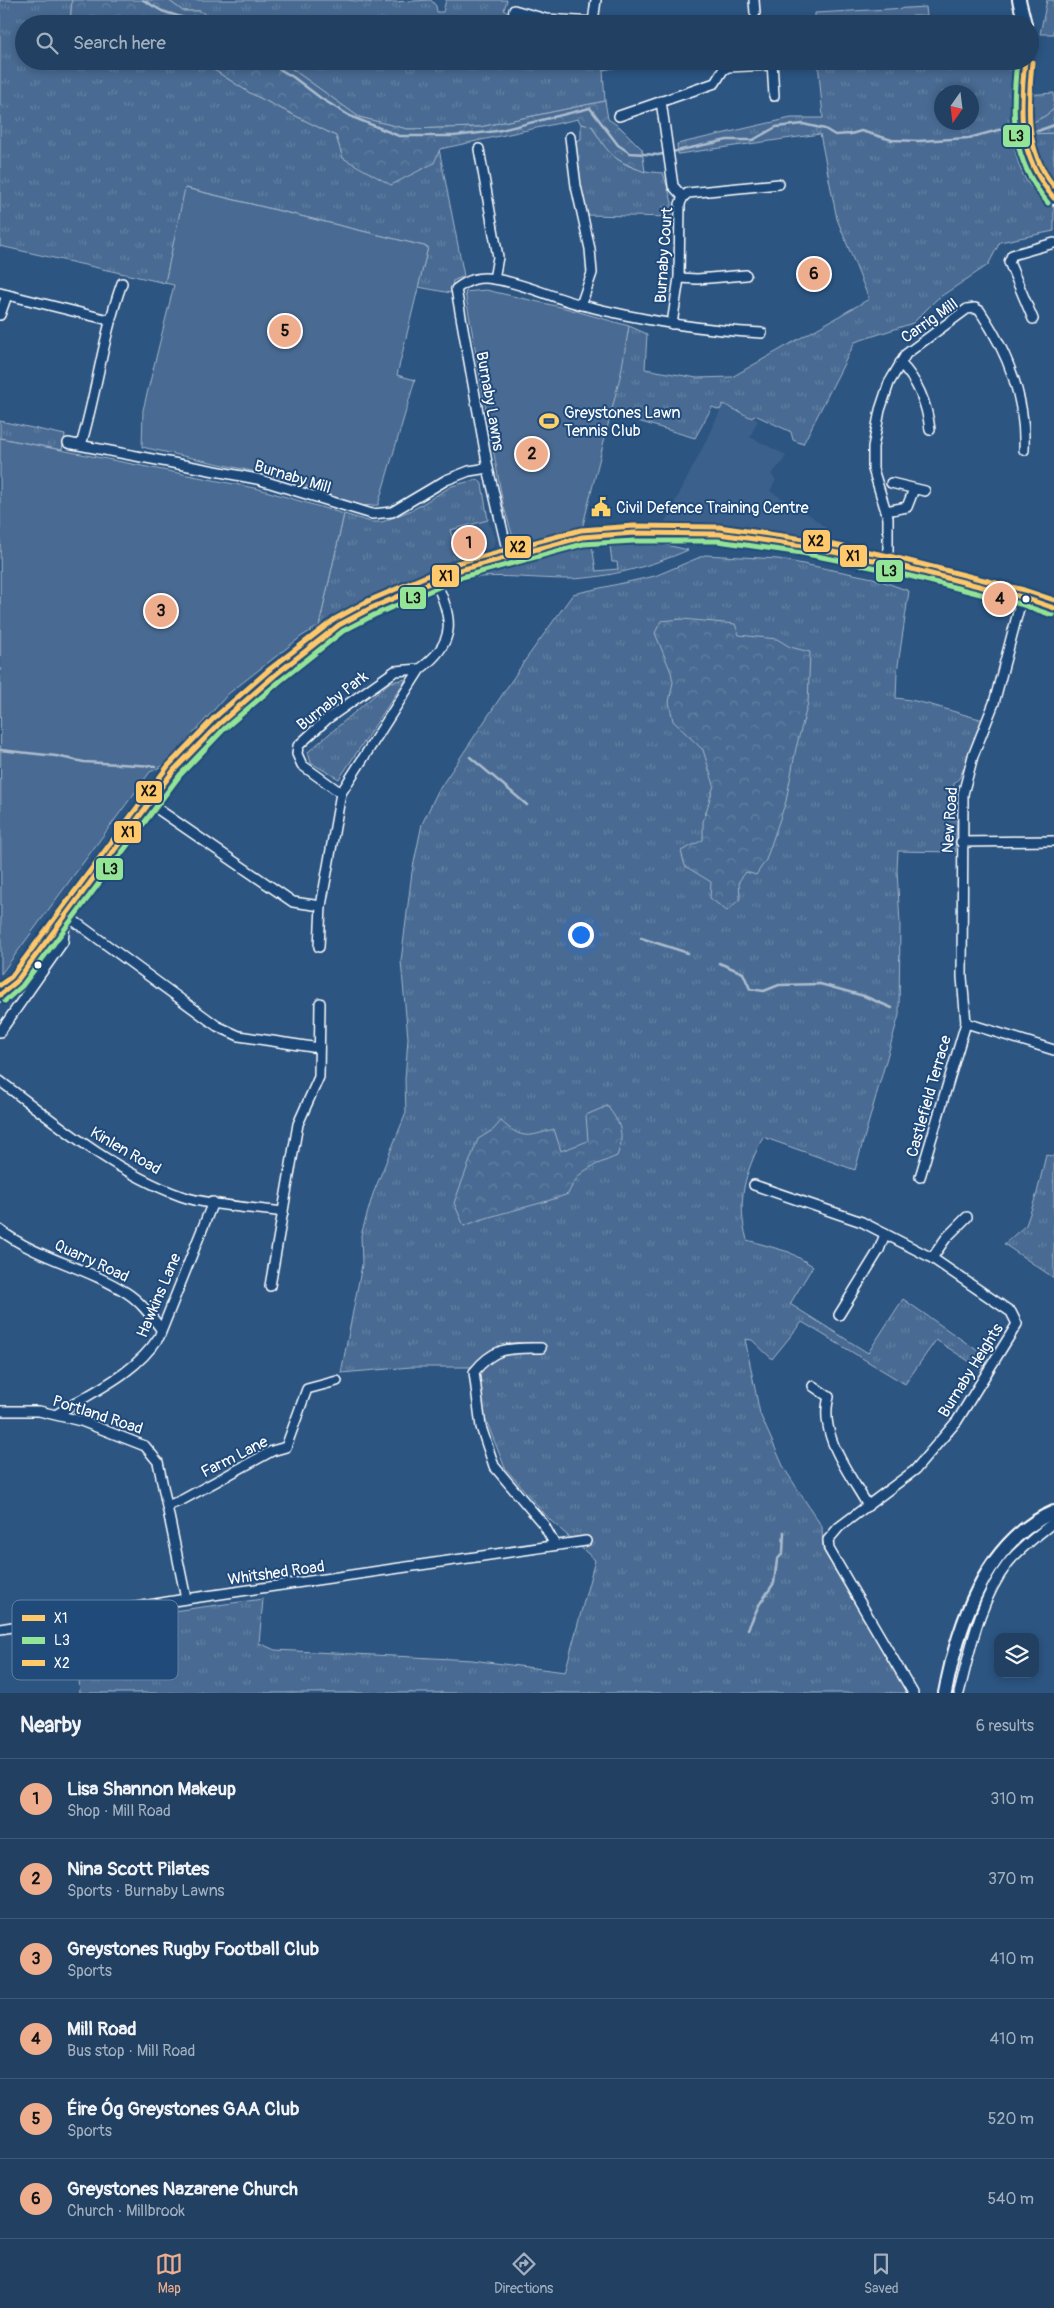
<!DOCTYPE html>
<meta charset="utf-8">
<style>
:root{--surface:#214062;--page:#2d4b6b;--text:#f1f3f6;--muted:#a2afbe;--line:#3e5977;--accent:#eead8d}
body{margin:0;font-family:Pangolin,sans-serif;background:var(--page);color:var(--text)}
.controls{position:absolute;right:15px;bottom:15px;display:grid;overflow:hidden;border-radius:10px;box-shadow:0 2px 8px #0003}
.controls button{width:45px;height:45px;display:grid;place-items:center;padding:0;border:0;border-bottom:1px solid var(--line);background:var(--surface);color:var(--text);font:25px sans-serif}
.compass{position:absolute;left:934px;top:85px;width:45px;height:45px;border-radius:50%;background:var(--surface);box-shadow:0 2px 8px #0003;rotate:194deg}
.you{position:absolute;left:580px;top:934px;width:18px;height:18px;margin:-12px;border:4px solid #fff;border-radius:50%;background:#1a73e8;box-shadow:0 0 0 8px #1a73e833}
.badge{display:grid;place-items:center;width:32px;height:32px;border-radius:50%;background:var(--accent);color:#111;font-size:16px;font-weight:700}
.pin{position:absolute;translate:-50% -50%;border:2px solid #fff;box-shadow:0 1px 5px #0006}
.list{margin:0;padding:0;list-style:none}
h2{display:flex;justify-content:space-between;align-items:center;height:65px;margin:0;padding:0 20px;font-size:21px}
h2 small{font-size:16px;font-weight:400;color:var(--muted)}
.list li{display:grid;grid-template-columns:32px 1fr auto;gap:15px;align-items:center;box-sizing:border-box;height:80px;padding:0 20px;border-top:1px solid var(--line)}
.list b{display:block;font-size:19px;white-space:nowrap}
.list p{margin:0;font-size:16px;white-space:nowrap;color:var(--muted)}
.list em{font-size:16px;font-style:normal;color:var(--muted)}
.icon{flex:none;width:28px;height:28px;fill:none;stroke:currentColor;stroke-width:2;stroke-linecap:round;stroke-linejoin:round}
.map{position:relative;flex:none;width:1054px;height:1693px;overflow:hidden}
.search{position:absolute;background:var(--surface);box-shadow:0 2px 8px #0003;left:15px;right:15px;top:15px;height:55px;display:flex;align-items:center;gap:12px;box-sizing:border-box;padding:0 18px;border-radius:28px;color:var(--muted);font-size:19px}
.sheet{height:545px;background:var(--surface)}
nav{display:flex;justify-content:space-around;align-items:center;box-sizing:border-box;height:70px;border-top:1px solid var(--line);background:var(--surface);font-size:14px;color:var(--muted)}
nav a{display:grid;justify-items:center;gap:2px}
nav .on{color:var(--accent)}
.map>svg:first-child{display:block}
.built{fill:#3b618b}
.grass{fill:url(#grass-tufts);stroke:#a4b5c8;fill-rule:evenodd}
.forest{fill:url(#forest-crowns);stroke:#a4b5c8}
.garden{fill:#486b92;stroke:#a4b5c8}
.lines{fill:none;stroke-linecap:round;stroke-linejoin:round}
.stream{stroke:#acbcce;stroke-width:2.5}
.street-casing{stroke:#fff;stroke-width:12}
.secondary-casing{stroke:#fff;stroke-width:16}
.street{stroke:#1f4a7a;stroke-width:9}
.secondary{stroke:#1f4a7a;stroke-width:12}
.bus-1-casing{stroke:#1f4a7a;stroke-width:9}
.bus-2-casing{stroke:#1f4a7a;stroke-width:9}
.bus-3-casing{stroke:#1f4a7a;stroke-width:9}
.bus-1{stroke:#fec86b;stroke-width:5}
.bus-2{stroke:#94e497;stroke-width:5}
.bus-3{stroke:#fec86b;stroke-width:5}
.bus-dot{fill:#fff;stroke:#1f4a7a;stroke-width:2}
.labels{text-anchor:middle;stroke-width:4;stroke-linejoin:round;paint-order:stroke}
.street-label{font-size:16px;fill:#fff;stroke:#1f4a7a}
.poi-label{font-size:16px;fill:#fff;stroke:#1f4a7a;text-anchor:start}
.key{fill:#1f4a7a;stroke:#6280a2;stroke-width:1}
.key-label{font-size:14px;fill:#fff}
.line-badge{stroke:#1f4a7a;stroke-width:2}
.pale-badge-label{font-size:14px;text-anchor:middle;font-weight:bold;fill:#111}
</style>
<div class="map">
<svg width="1054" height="1693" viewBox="0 0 1054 1693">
<defs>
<pattern id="grass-tufts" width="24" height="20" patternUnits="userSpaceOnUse" patternTransform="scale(1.25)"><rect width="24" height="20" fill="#486b92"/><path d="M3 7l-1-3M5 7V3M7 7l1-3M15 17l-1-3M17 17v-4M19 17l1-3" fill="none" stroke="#6381a2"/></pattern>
<pattern id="forest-crowns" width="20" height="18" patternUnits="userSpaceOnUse" patternTransform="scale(1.25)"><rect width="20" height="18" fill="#486b92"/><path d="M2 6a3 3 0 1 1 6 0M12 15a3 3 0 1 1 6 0" fill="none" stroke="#6381a2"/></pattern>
</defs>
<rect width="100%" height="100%" fill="#2c5582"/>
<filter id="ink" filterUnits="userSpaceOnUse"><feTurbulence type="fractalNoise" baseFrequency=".02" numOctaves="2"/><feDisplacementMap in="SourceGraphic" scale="10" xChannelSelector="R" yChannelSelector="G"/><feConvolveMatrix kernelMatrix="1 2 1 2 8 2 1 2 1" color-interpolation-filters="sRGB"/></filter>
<g filter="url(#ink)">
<g class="built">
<path d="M723 404 758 420 750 437 786 455 782 463 771 474 776 480 770 491 810 515 827 529 831 538 846 546 749 528 698 522H665L709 435Z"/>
<path d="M488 520 495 540 493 547 459 559 450 530Z"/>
</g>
<g class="grass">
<path d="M0 0H72L70 24H24V61H169L175 64 182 61H200L250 93 336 136 343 158 439 149 464 276 453 281 451 293 418 287 428 247 186 188 165 283 0 246Z"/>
<path d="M168 0H347L375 3 431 0 436 6 437 12H443L446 0H507L504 10 510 15 508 24H221L200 11H183Z"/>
<path d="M1047 0H1054V34H1040Z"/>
<path d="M926 7 927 16H912L913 24H815V13Z"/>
<path d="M281 61H629L630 65 603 70 605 101 480 127 407 129 359 117Z"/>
<path d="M818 61H1015C1009 96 1007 159 1031 187 1037 195 1047 201 1054 208V231L1000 242 988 265 937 299 913 323 855 342 803 444 793 440 791 432 755 415 752 418 723 404 720 410 712 407 695 438 611 413 629 326 647 334 645 369 697 378 732 377 869 299 837 219 820 134 678 154 677 144 791 118H823ZM942 92H972V122H942Z"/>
<path d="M1054 93V109L1045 116 1026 126 1025 95Z"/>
<path d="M581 124 592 126C610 159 626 171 663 173L672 202V217L587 215 574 154 576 141 581 139Z"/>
<path d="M1054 133V177L1045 183 1026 134Z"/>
<path d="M0 421 65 435 62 450 0 438Z"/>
<path d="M478 479 482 484 488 520 450 530 459 559 382 592 319 626 344 514 371 522H382L414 509 452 486Z"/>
<path d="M657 540 662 541V544L688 550C652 566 608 578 569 579 535 579 503 574 469 578V575L515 560 592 545 596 571 618 569 617 562H612L610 546 614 542Z"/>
<path d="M705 555 778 559 873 578 909 591 897 672 896 698C926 701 955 713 984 720L960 777 954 784 951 815 957 821 955 852 898 851 897 870 900 924 899 1015 855 1170 763 1137C745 1174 736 1199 747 1240L789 1252 813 1266 790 1304 868 1353 903 1299 988 1358 981 1369 936 1340 905 1384 802 1322 772 1359 752 1340 745 1339 760 1414 784 1468 822 1527 823 1550 908 1693H80L75 1624 263 1599 259 1643 275 1650 472 1660 565 1672 595 1560 550 1520 505 1468 470 1380 471 1367H411L341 1373 362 1265 361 1235 373 1194 406 1113 405 1080 408 1038 401 961 412 872 422 824 438 791 526 659 573 594 655 576Z"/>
<path d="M406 679 339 779 311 763 308 752 390 682Z"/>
<path d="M1046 1155 1054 1156V1278L1004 1244 1026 1225 1037 1193Z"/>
</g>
<g class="forest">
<path d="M72 0H168L183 11H200L221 24H70Z"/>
<path d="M200 61H281L359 117 407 129 480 127 605 101 608 119 620 127 642 149 645 172C614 160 609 156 592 126L581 124 578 119 440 149 434 163 391 185 343 158 336 136 250 93Z"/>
<path d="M1054 109V133L1026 134V126L1045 116Z"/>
<path d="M682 619 735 624 739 635 777 639 790 647 810 652 808 703 796 748 786 801 766 860 756 875 746 872 739 881 740 899 727 911 710 898 711 882 685 866 681 851 703 840V822L714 785 703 750 673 721 669 702 673 682 671 672 655 633 661 621Z"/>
<path d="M607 1106C621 1124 625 1134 617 1156 592 1167 580 1167 568 1194 534 1207 498 1212 464 1226L454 1203 478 1139 493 1130 501 1121C522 1140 528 1137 554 1129L561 1151 588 1141 586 1115Z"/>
</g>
<g class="garden">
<path d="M185 188 428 247 397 375 415 380 378 505 358 506 288 479 142 447 143 410 174 285 165 283Z"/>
<path d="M486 290 565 308 629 326 621 373 582 529 525 541 512 534 503 504 465 292Z"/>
<path d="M0 438 259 489 344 514 319 626 302 636 228 694 166 764 150 772 1 974Z"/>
</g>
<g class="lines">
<g class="stream">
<path d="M143 0 162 11 203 24"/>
<path d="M266 61 293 77 322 99 350 116 399 136H454L497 131 590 108 618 145 630 153 658 155 727 140H753L776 127 803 124 825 129 835 135 851 134 861 131 892 140 918 141 969 138 1002 129 1009 125 1017 126"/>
<path d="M1027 130 1038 131 1054 125"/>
<path d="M0 750 56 756 84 762 155 766"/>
<path d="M470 757 527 805"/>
<path d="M641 938 688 953"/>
<path d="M719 963 743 973 750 989 764 991 779 985 820 984 864 996 892 1008"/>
<path d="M748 1629 759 1605 774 1583 777 1560 783 1553 784 1532"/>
</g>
<defs>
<g id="street">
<path d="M754 0 755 13"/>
<path d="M593 22 608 24"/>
<path d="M511 24 514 10 546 19 593 22 596 0"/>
<path d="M772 61 774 96"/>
<path d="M661 101 673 186 683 197"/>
<path d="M619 116 715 83 723 70 728 67 772 65"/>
<path d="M570 137 576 186 590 249 592 273 581 305"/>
<path d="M479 149 498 257 494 279"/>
<path d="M679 278 697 279 746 275"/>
<path d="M0 293 109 320"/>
<path d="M0 315 7 295"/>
<path d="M1033 319 1009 262 1012 255 1054 243"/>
<path d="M672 324 679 278 680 204 683 197 688 193 779 184"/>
<path d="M900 363C918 381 927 404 930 430"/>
<path d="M68 443 257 479 372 514 392 512 446 480 469 471 488 468"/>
<path d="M81 445C97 391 103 336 122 283"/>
<path d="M891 483 925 491"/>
<path d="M886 511 907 507 914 489"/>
<path d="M509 558 488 468 456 289C468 280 478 276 494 279 524 283 553 298 582 305 641 320 701 330 762 333"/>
<path d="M888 563V518L873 469V447L880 410 889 383 906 354 967 309 975 308 980 311C1008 353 1026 399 1024 450"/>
<path d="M341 793 302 765 297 754 298 746 327 719 395 671 420 669"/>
<path d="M149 803 293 902 321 906"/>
<path d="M961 842 1054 841"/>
<path d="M319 947 321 906 341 793 420 669C457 642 453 619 435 580"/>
<path d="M966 1023 1054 1050"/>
<path d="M0 1032 63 942 66 915 217 1026 239 1036 319 1048"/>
<path d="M0 1081C57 1124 113 1171 181 1196 206 1205 254 1208 283 1212"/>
<path d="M920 1177 966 1023 962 977 963 794 973 756 994 703 1022 597"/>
<path d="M754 1185 862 1222 932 1258 1011 1312 1017 1324 957 1421 915 1470 839 1527 828 1540 829 1549 913 1693"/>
<path d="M0 1230C38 1259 87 1267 127 1293 141 1302 151 1316 161 1329"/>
<path d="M932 1258 946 1238 967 1217"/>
<path d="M270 1286 298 1124 319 1077 320 1003"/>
<path d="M839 1315 879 1250 885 1234"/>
<path d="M541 1348C510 1348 495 1346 474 1372L481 1427 494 1466 544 1525 555 1545"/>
<path d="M813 1386 829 1397C818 1435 850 1474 868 1506"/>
<path d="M0 1411H39L81 1421 145 1446 158 1462 186 1599"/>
<path d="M57 1414C95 1390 134 1375 159 1337L213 1202"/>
<path d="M167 1506 182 1500 272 1451 286 1447 307 1389 337 1381"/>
<path d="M0 1629 186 1599 586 1541"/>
<path d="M959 1693C971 1647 979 1601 1008 1563 1021 1547 1038 1535 1054 1522"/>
</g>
<g id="secondary">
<path d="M1019 0 1025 24"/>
<path d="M1025 61C1019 111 1016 161 1054 198"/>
<path d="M0 995 16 982 174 770 219 724 275 675 339 625 371 608 460 570 582 537 634 533 719 534 803 546 888 563 1022 597 1054 608"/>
<path d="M945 1693C958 1625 985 1541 1054 1512"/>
</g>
</defs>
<use href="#street" class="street-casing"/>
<use href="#secondary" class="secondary-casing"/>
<use href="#street" class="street"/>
<use href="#secondary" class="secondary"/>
<defs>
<g id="bus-1">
<path d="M1025 61C1019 114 1018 156 1054 198"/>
<path d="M0 995 16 982 174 770 219 724 275 675 339 625 371 608 460 570 582 537 634 533 719 534 803 546 888 563 1022 597 1054 608"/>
</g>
<g id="bus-2">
<path d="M1017 61C1011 116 1011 159 1048 203"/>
<path d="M5 1001 22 986 180 775 224 729 280 681 343 631 374 615 462 577 583 544 634 541H718L802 553 886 570 1020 604 1052 615"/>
</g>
<g id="bus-3">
<path d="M1032 62C1028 105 1024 151 1054 186"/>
<path d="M0 985 11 977 168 766 214 718 270 669 335 619 368 601 457 563 581 530 634 526 719 527 804 539 889 556 1024 590 1054 600"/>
</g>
</defs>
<use href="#bus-1" class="bus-1-casing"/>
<use href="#bus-2" class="bus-2-casing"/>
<use href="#bus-3" class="bus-3-casing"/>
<use href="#bus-1" class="bus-1"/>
<use href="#bus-2" class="bus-2"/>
<use href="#bus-3" class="bus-3"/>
</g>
</g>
<defs>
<symbol id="stadium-bare" viewBox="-9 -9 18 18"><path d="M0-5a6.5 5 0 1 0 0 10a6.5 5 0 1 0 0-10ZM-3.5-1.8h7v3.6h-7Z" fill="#ffd166" stroke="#1f4a7a" stroke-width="2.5" paint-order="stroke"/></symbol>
<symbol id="civic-bare" viewBox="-9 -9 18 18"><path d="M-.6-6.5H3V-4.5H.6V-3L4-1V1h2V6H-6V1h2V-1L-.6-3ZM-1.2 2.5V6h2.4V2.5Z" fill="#ffd166" stroke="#1f4a7a" stroke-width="2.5" paint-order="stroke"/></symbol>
</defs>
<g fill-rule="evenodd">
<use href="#stadium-bare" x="535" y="407" width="28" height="28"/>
<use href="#civic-bare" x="587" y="493" width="28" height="28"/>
</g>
<g class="bus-dot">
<circle cx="1026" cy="599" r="4.5"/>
<circle cx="38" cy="965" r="4.5"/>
</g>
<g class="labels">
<g class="street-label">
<text transform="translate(663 255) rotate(-86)" y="6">Burnaby Court</text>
<text transform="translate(929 320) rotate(-35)" y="6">Carrig Mill</text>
<text transform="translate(491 401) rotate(80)" y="6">Burnaby Lawns</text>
<text transform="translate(293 476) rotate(17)" y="6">Burnaby Mill</text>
<text transform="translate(332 700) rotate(-38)" y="6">Burnaby Park</text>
<text transform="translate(949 820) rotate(-86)" y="6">New Road</text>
<text transform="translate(928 1096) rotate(-74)" y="6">Castlefield Terrace</text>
<text transform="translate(126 1150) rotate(30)" y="6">Kinlen Road</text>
<text transform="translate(92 1260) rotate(25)" y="6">Quarry Road</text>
<text transform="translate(158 1295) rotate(-67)" y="6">Hawkins Lane</text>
<text transform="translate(970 1370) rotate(-58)" y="6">Burnaby Heights</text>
<text transform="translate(98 1414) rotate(18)" y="6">Portland Road</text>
<text transform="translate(234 1456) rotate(-27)" y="6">Farm Lane</text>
<text transform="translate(276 1572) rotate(-8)" y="6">Whitshed Road</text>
</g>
<g class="poi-label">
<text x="564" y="418">Greystones Lawn<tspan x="564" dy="18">Tennis Club</tspan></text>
<text x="616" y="513">Civil Defence Training Centre</text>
</g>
</g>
<rect x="12" y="1600" width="166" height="80" rx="8" class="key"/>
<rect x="22" y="1615" width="23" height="6" fill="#fec86b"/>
<rect x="22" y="1637" width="23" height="7" fill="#94e497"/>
<rect x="22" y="1660" width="23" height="6" fill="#fec86b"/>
<g class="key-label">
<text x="54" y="1623">X1</text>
<text x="54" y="1645">L3</text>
<text x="54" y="1668">X2</text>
</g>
<g class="line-badge">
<rect x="1002" y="124" width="29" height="24" rx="5" fill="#94e497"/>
<rect x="802" y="529" width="29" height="24" rx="5" fill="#fec86b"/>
<rect x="504" y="535" width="28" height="24" rx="5" fill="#fec86b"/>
<rect x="839" y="544" width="29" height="24" rx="5" fill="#fec86b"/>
<rect x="875" y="559" width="29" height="24" rx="5" fill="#94e497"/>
<rect x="431" y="564" width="29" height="24" rx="5" fill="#fec86b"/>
<rect x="399" y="586" width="28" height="24" rx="5" fill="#94e497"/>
<rect x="135" y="780" width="28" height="24" rx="5" fill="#fec86b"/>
<rect x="113" y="820" width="29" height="24" rx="5" fill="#fec86b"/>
<rect x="95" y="857" width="29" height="24" rx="5" fill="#94e497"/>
</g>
<g class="pale-badge-label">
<text x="1016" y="141">L3</text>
<text x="816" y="546">X2</text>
<text x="518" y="552">X2</text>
<text x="853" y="561">X1</text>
<text x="889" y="576">L3</text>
<text x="446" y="581">X1</text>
<text x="413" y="603">L3</text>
<text x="149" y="796">X2</text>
<text x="128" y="837">X1</text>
<text x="110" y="874">L3</text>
</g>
</svg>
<div class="controls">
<button><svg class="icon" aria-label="layers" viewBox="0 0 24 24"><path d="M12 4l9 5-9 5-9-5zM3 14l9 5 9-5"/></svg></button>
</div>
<svg class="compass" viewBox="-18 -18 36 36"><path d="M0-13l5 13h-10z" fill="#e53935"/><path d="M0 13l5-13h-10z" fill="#a2afbe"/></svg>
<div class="you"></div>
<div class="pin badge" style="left:469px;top:543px">1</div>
<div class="pin badge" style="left:532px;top:454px">2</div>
<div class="pin badge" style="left:161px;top:611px">3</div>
<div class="pin badge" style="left:1000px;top:599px">4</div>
<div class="pin badge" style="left:285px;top:331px">5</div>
<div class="pin badge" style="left:814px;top:274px">6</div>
<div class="search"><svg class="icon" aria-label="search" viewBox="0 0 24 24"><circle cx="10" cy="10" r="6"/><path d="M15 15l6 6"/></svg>Search here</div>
</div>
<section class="sheet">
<h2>Nearby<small>6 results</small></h2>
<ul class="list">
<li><span class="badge">1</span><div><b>Lisa Shannon Makeup</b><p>Shop · Mill Road</p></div><em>310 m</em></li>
<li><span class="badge">2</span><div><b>Nina Scott Pilates</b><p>Sports · Burnaby Lawns</p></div><em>370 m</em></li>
<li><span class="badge">3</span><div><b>Greystones Rugby Football Club</b><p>Sports</p></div><em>410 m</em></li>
<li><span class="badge">4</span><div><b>Mill Road</b><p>Bus stop · Mill Road</p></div><em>410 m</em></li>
<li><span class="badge">5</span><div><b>Éire Óg Greystones GAA Club</b><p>Sports</p></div><em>520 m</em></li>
<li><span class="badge">6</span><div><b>Greystones Nazarene Church</b><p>Church · Millbrook</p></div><em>540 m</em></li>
</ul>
</section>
<nav>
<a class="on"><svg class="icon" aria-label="map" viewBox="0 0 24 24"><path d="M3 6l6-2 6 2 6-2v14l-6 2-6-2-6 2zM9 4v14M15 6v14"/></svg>Map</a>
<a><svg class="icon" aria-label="directions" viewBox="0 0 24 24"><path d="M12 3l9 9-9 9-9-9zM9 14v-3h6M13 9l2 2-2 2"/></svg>Directions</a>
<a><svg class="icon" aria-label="saved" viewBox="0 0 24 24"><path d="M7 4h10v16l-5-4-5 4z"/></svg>Saved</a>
</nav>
